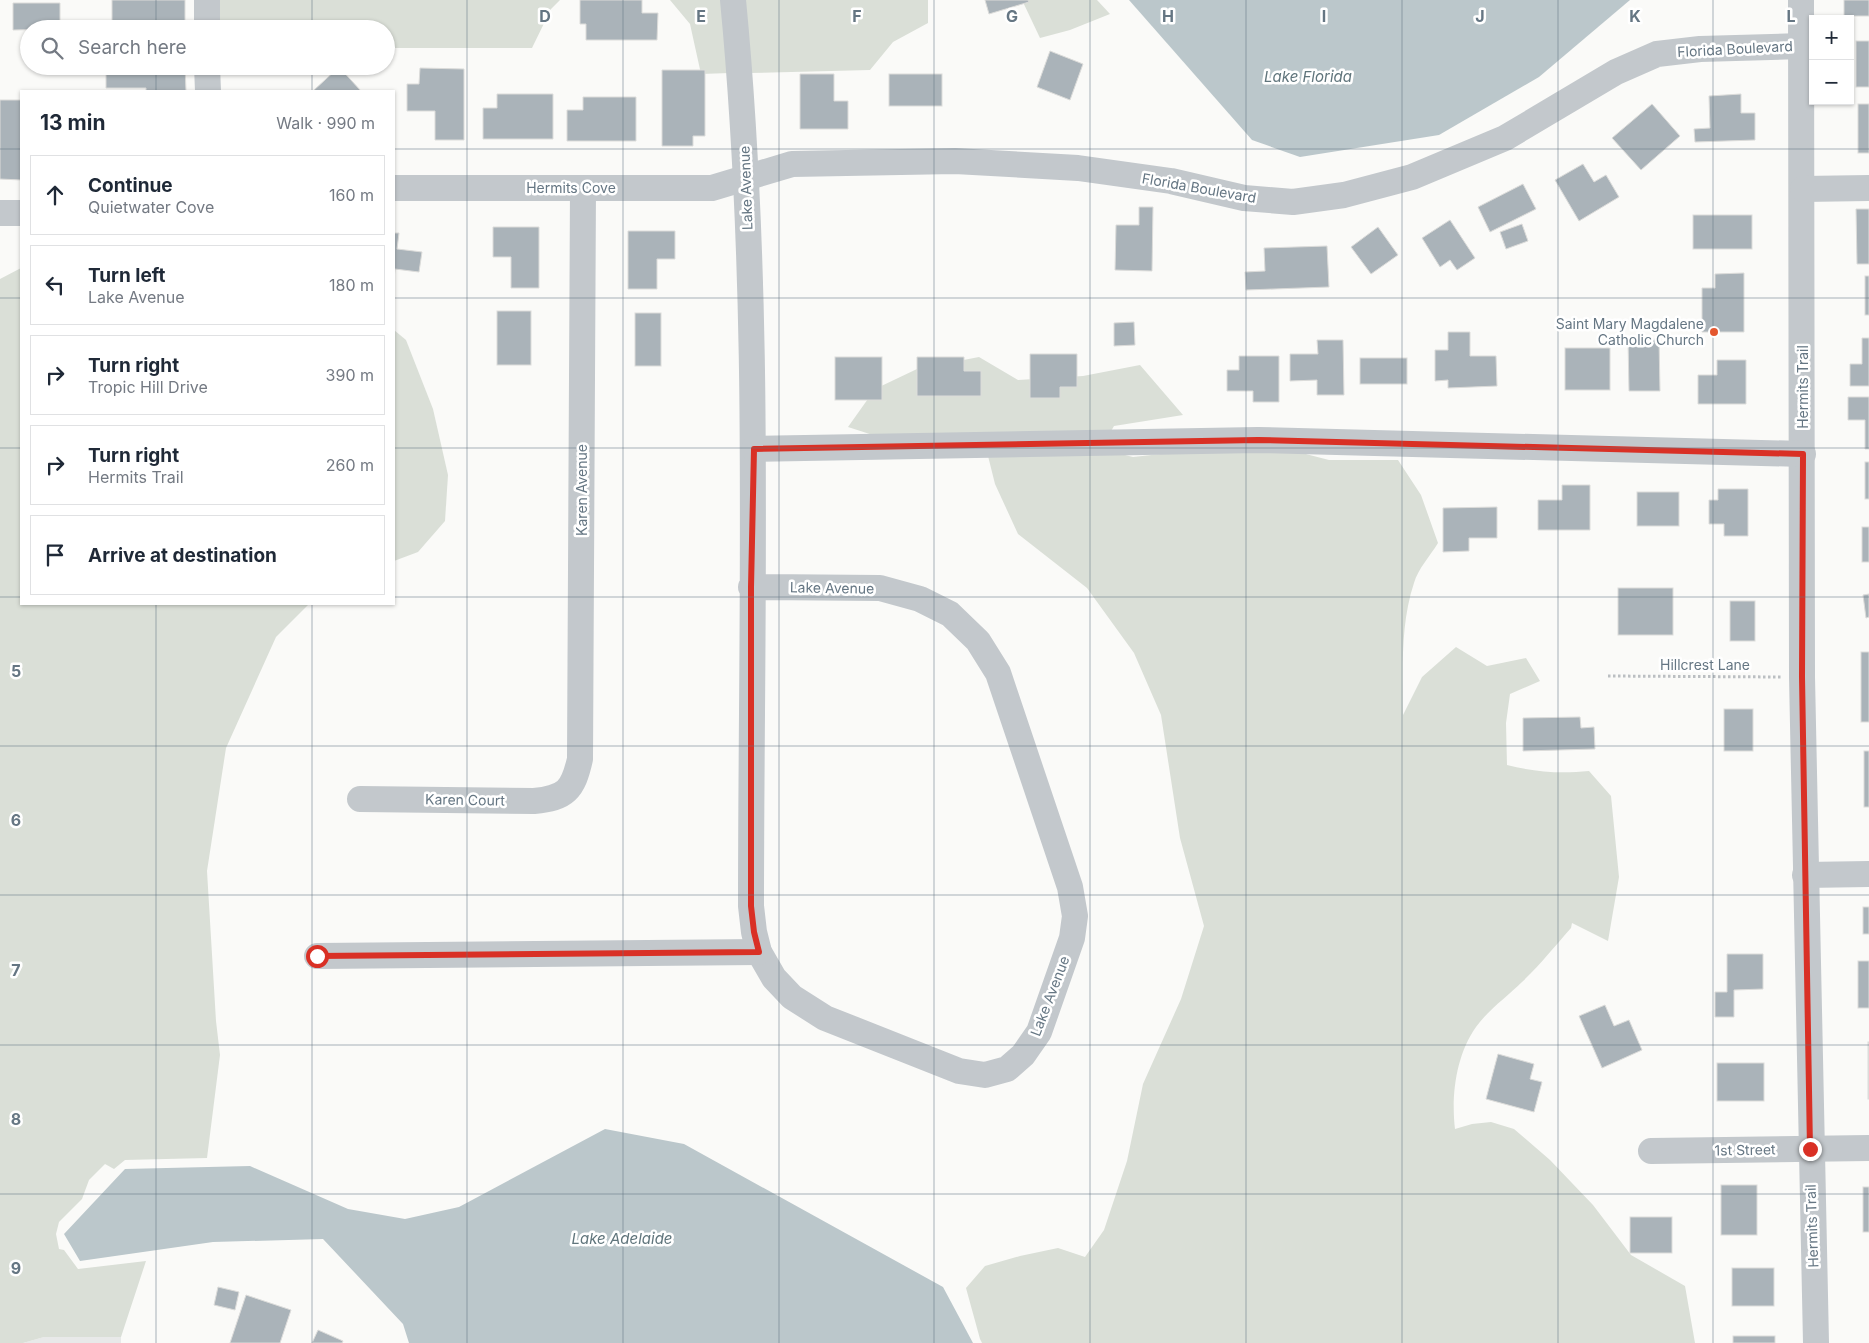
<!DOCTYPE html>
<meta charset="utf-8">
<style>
:root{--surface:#fff;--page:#f2f2f3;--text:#1f2937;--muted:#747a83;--line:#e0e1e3}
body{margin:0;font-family:Inter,sans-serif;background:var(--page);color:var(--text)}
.controls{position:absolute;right:15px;top:15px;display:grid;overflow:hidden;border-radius:0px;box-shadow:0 1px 4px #0004}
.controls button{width:45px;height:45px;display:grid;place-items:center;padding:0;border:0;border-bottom:1px solid var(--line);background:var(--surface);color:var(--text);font:25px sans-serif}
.stop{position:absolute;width:15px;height:15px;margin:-11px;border:4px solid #d93025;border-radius:50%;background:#fff}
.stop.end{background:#d93025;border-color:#fff;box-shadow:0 1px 5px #0008}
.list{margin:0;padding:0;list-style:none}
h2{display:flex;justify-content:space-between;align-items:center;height:65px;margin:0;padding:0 20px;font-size:21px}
h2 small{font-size:16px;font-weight:400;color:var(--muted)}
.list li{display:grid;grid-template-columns:32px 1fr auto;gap:15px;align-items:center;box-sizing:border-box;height:80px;margin:0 10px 10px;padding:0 10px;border:1px solid var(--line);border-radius:0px}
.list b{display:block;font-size:19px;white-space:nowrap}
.list p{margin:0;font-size:16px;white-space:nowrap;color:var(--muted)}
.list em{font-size:16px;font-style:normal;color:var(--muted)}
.icon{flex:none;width:28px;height:28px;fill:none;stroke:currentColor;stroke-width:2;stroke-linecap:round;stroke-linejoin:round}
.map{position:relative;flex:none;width:1869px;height:1343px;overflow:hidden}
.search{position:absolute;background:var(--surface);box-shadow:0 1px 4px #0004;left:20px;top:20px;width:375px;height:55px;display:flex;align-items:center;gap:12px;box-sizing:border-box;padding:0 18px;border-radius:28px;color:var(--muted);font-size:19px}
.panel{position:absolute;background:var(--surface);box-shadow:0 1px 4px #0004;left:20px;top:90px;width:375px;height:515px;border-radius:0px}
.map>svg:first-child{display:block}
.built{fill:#e8e9e9}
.green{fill:#dadfd7}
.water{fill:#bbc7cb}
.building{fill:#aab3b9;stroke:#dcdcda}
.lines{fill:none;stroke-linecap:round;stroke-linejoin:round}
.path{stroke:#bbbfc2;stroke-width:3;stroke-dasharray:2.5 2.5;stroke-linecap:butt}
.minor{stroke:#c3c8cc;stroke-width:26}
.route{stroke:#d93025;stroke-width:6}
.grid{fill:none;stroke:#657683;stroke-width:1;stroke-opacity:0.55}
.poi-dot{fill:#e4572e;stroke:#fff;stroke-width:2}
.labels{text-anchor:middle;stroke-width:5;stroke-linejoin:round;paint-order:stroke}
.street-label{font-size:14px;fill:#657683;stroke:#fff}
.poi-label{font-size:14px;fill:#657683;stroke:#fff;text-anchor:end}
.water-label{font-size:15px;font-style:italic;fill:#60757c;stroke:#fff}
.grid-label{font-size:16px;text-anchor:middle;font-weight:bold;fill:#657683;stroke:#fff;stroke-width:5;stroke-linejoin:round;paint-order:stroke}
</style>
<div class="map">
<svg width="1869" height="1343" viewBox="0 0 1869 1343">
<rect width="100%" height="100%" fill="#fafaf8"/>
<path class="built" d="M44 1337H121V1343H23Z"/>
<g class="green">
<path d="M216 0H560L551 9 532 48H386V29H217Z"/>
<path d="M670 0H723L730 73 701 74 690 24Z"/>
<path d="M742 0H928V23L893 42 870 70 749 73Z"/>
<path d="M1022 0H1097L1110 14 1070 30 1040 38Z"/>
<path d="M21 268V604H309L276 637 226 748 207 871 216 1021 220 1055 207 1158 125 1160 114 1169 105 1164 89 1180 82 1199 59 1222 56 1234 59 1249 64 1250 78 1269 146 1261 121 1337H44L23 1343H0V279Z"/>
<path d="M394 330 406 340 433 409 448 475 445 521 418 552 394 561Z"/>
<path d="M979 357 1018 380 1083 376 1140 365 1183 415 1114 426 1110 433 879 437 848 427 875 389 917 369Z"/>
<path d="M1298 452 1329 460H1398L1421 495 1438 543C1430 556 1418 569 1414 583 1400 625 1403 671 1403 715L1422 677 1456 647 1487 666 1526 658 1540 681 1510 694 1506 723 1507 765C1535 772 1560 774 1589 771L1611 796 1619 877 1608 941 1572 923 1571 928C1555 946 1540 965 1522 982 1508 996 1488 1010 1476 1027 1456 1055 1451 1096 1455 1129L1472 1124 1491 1122 1514 1129 1550 1160 1593 1205 1631 1255 1685 1286 1695 1343H982L980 1339 966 1288 985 1266 1020 1256 1058 1248 1085 1257 1104 1230 1127 1161 1143 1084 1181 999 1204 926 1180 838 1161 715 1134 653 1087 588 1018 534 995 484 988 456 1117 453 1133 457 1170 453Z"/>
</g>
<g class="water">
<path d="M1129 0H1630L1539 77 1439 135 1300 157 1252 140Z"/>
<path d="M605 1129 684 1144 943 1287 973 1343H409L403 1324 323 1239 213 1242 80 1261 64 1234 125 1169 250 1166 348 1209 405 1219 459 1207Z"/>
</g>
<g class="building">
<rect x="112" y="0" width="73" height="29"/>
<path d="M580 0H642V13H658L657 40H586V24H580Z"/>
<path d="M985 0H1028L1029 2 989 14Z"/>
<rect x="1844" y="0" width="25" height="16"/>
<path d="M13 3H60V29L13 30Z"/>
<rect x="1856" y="41" width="13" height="46"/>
<path d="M1050 51 1083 64 1070 100 1037 87Z"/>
<path d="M106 66H185L186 91H146V88H106Z"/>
<path d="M339 67 361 91H313Z"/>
<path d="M420 68 464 69V140H435V111H407V84H419Z"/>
<path d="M662 70H705V136H693V146H662Z"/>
<path d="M800 74H834V101H848V129H800Z"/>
<rect x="889" y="74" width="53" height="32"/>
<path d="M497 94H553V139H483V108H497Z"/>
<path d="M1741 94V113H1755V140L1695 142 1694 129 1710 128 1709 96Z"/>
<path d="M583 97H636V141H567V110H583Z"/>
<path d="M0 100H21V180L0 179Z"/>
<path d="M1652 104 1680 136 1641 170 1612 138Z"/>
<rect x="1858" y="104" width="11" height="49"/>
<path d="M1583 164 1594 182 1606 175 1619 197 1579 221 1555 180Z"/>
<path d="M1523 184 1536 209 1490 232 1478 207Z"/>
<path d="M1139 207H1153L1152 271 1115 270 1116 225H1139Z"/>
<path d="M1856 209H1869V264H1857Z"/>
<rect x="1693" y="215" width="59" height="34"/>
<path d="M1450 220 1475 258 1457 270 1450 260 1440 267 1422 238Z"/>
<path d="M1522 224 1528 241 1506 249 1500 232Z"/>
<path d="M493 227H539V288H511V257H493Z"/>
<path d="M1378 227 1398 255 1371 274 1351 247Z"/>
<path d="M628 231H675V259H657V289H628Z"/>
<path d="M394 233H399L397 249 422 252 419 272 395 269 394 279Z"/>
<path d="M1327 246 1329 287 1246 290 1245 272 1265 271 1264 248Z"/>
<path d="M1744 273V332H1702V288H1715V274Z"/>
<rect x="1865" y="276" width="4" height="39"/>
<rect x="497" y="311" width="34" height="54"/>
<rect x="635" y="313" width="26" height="53"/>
<path d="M1134 322 1135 345 1114 346V323Z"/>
<path d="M1448 332H1470V356H1496L1497 386 1448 388V380L1435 381V350H1448Z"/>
<path d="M1862 338H1869V386H1850V364H1862Z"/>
<path d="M1628 339H1659L1660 391H1629Z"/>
<path d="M1317 340H1343L1344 395H1317V380L1290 381V354H1318Z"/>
<rect x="1565" y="348" width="45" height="42"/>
<path d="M1030 354H1077V387H1060V398H1030Z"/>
<path d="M1239 356H1279V402H1253V391H1227V370H1239Z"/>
<rect x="835" y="357" width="47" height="43"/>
<path d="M917 357H964V371H981V396H917Z"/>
<rect x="1360" y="358" width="47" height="26"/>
<path d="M1717 360H1746V404H1698V375H1717Z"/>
<path d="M1848 397H1869V449H1865V420H1848Z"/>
<rect x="1865" y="462" width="4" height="37"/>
<path d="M1562 485H1590V530H1538V500H1562Z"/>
<path d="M1718 489H1748V536H1724V524H1709V500H1718Z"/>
<rect x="1637" y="492" width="42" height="34"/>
<path d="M1497 507V538H1469V551L1443 552V508Z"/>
<rect x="1862" y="527" width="7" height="35"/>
<rect x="1618" y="588" width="55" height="47"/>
<path d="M1869 594V617L1866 618 1863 595Z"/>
<rect x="1730" y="601" width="25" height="40"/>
<rect x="1861" y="652" width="8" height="70"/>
<rect x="1724" y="709" width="29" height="42"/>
<path d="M1580 717 1581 728 1594 727 1595 749 1523 751V718Z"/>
<rect x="1864" y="751" width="5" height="56"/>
<rect x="1863" y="907" width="6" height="27"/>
<path d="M1727 954H1763V989L1734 990V1017H1715V992H1727Z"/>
<rect x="1858" y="961" width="11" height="47"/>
<path d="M1605 1005 1614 1026 1629 1020 1642 1050 1602 1068 1579 1016Z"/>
<rect x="1868" y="1042" width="1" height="57"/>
<path d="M1498 1054 1534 1064 1530 1079 1542 1082 1534 1112 1486 1099Z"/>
<rect x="1717" y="1063" width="47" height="38"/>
<rect x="1721" y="1185" width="36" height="50"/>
<rect x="1863" y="1187" width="6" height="45"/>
<rect x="1630" y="1217" width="42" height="36"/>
<rect x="1732" y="1268" width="42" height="38"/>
<path d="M218 1287 239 1292 235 1310 214 1305Z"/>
<path d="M246 1295 291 1310 280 1343H230Z"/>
<path d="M318 1330 343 1341 342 1343H312Z"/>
<rect x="1733" y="1336" width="42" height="7"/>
</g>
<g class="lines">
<path class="path" d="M1608 676 1781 677"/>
<g class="minor">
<path d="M207 0V29"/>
<path d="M733 0C762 301 751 604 751 906L754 932 759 952 774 978 792 997 825 1018 959 1071 985 1075 1007 1069 1023 1055 1039 1032 1072 938 1075 916 1070 887 998 673 978 641 950 614 920 599 880 588 751 587"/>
<path d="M1801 0 1802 677 1816 1343"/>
<path d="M207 66 208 91"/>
<path d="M394 188H712L792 164 955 161 1078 168 1171 181 1244 198 1293 202 1344 195 1412 177 1505 138 1616 72 1657 54 1700 49 1802 46"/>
<path d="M1803 189 1869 188"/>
<path d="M0 213H21"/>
<path d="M754 449 1258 440 1803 454"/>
<path d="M360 799 534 801C566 798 573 790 580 759L583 188"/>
<path d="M1805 875 1869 874"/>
<path d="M317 956 759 952"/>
<path d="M1651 1151 1869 1148"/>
</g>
</g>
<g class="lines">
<path class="route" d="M317 956 759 952 754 932 751 906V587L754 449 1258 440 1803 454 1802 677 1810 1149"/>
</g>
<path class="grid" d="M156 0V29M312 0V29M467 0V1343M623 0V1343M779 0V1343M934 0V1343M1090 0V1343M1246 0V1343M1402 0V1343M1558 0V1343M1713 0V1343M156 66V91M312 66V91M0 149H21M394 149H1869M0 298H21M394 298H1869M0 448H21M394 448H1869M0 597H21M394 597H1869M156 604V1343M312 604V1343M0 746H1869M0 895H1869M0 1045H1869M0 1194H1869"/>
<circle class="poi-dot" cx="1714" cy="332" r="5"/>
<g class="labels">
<g class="street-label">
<text transform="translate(1735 49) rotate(-3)" y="5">Florida Boulevard</text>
<text x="571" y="193">Hermits Cove</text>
<text transform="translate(746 188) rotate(-92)" y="5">Lake Avenue</text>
<text transform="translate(1199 188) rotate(10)" y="5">Florida Boulevard</text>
<text transform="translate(1803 387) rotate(-90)" y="5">Hermits Trail</text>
<text transform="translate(582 490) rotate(-90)" y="5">Karen Avenue</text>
<text transform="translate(832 588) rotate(1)" y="5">Lake Avenue</text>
<text x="1705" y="670">Hillcrest Lane</text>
<text transform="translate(465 800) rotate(1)" y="5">Karen Court</text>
<text transform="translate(1050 996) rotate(-69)" y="5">Lake Avenue</text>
<text transform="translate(1745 1150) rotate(-1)" y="5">1st Street</text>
<text transform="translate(1812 1226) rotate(-92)" y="5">Hermits Trail</text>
</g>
<g class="poi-label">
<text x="1704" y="329">Saint Mary Magdalene<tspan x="1704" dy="16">Catholic Church</tspan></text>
</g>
<g class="water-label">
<text x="1308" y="82">Lake Florida</text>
<text x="622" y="1244">Lake Adelaide</text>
</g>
</g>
<g class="grid-label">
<text x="545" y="22">D</text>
<text x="701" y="22">E</text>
<text x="857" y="22">F</text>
<text x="1012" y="22">G</text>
<text x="1168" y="22">H</text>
<text x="1324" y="22">I</text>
<text x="1480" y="22">J</text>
<text x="1635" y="22">K</text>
<text x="1791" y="22">L</text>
<text x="16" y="677">5</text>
<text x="16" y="826">6</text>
<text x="16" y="976">7</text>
<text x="16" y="1125">8</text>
<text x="16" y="1274">9</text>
</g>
</svg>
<div class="controls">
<button>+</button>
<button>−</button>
</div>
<div class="stop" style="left:317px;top:956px"></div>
<div class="stop end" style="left:1810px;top:1149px"></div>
<div class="search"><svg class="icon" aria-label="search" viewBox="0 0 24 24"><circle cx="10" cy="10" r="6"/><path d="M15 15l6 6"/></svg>Search here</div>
<section class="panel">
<h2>13 min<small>Walk · 990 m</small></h2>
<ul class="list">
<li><svg class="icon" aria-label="ahead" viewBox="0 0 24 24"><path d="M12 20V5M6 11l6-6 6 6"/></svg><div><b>Continue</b><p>Quietwater Cove</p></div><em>160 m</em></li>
<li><svg class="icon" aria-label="left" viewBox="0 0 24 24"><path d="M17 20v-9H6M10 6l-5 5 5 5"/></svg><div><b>Turn left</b><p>Lake Avenue</p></div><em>180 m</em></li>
<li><svg class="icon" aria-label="right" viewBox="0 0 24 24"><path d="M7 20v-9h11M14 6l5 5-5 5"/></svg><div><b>Turn right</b><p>Tropic Hill Drive</p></div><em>390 m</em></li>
<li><svg class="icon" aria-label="right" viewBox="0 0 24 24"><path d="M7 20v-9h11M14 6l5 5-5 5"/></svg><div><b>Turn right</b><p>Hermits Trail</p></div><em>260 m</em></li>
<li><svg class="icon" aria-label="arrive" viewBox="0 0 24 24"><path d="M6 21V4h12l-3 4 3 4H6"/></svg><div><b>Arrive at destination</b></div></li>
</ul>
</section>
</div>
